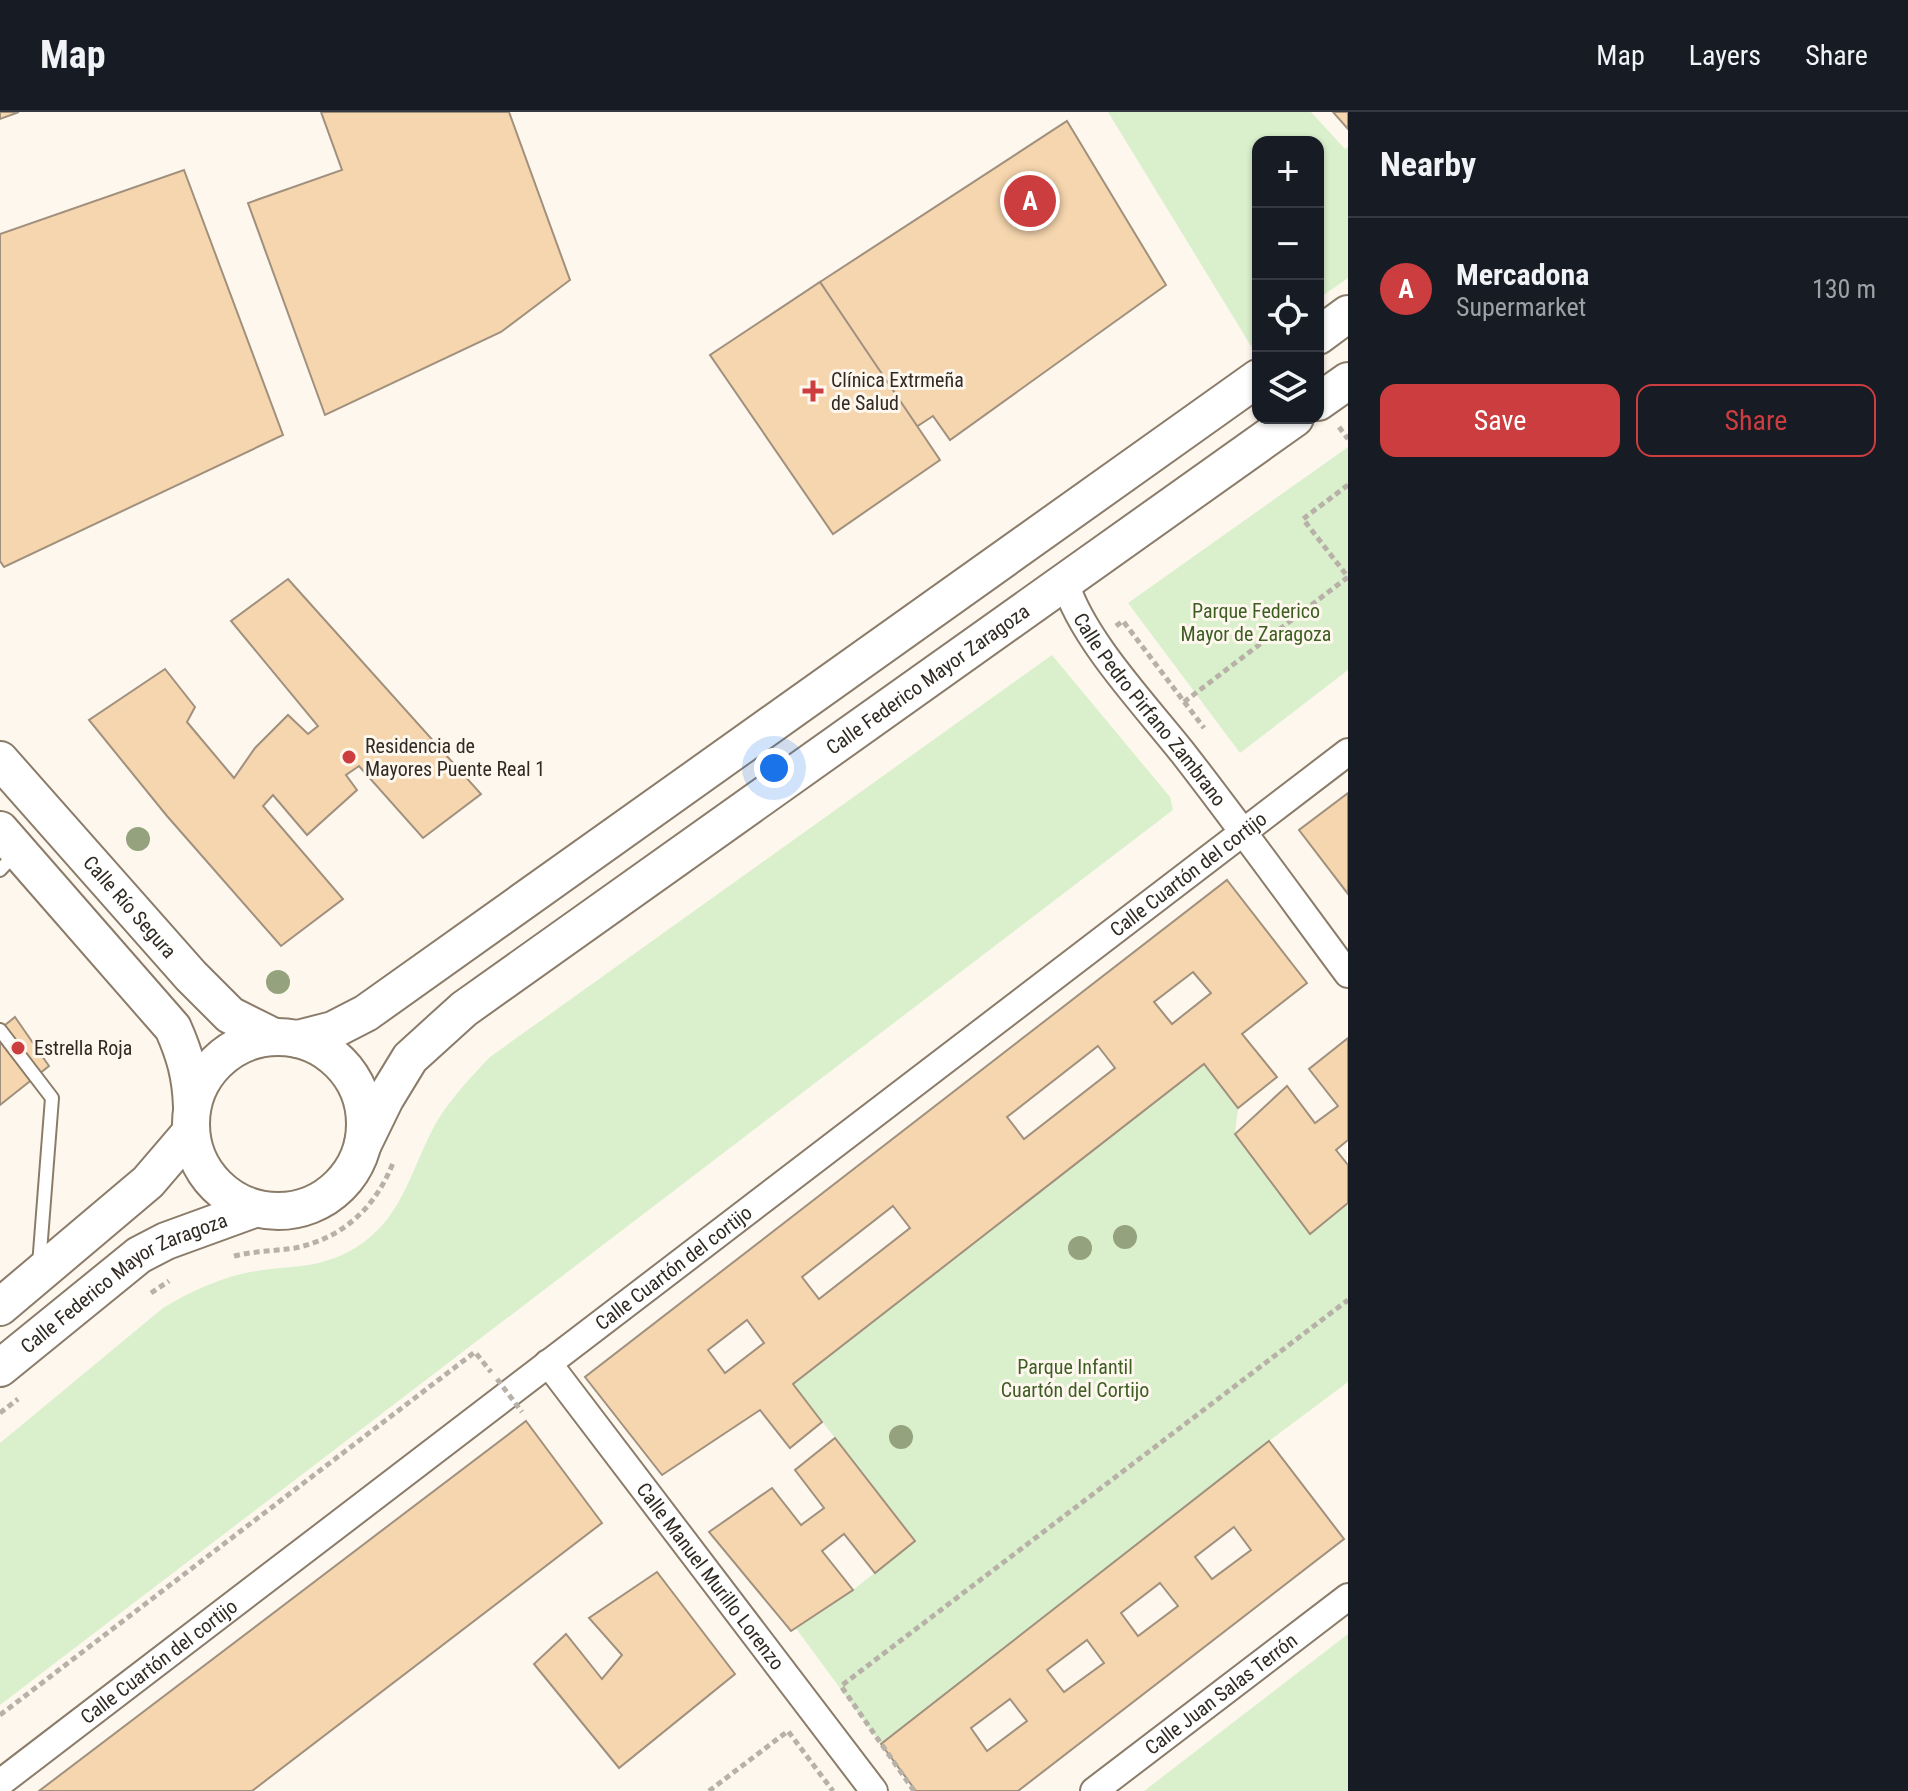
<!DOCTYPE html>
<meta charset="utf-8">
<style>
:root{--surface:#171b24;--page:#20242c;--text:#f1f3f6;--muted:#9ea1a6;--line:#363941;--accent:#cc3d3f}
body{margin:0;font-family:"Roboto Condensed",sans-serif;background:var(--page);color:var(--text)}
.controls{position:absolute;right:24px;top:24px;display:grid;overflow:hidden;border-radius:16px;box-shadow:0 2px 6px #0004}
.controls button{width:72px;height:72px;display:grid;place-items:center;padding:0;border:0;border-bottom:2px solid var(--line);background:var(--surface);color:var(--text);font:40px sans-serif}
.you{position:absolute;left:774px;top:656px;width:28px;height:28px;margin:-20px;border:6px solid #fff;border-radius:50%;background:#1a73e8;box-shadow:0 0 0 12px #1a73e833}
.badge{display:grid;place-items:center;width:52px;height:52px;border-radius:50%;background:var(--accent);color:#fff;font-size:26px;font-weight:700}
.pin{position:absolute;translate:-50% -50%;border:4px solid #fff;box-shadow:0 2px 8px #0006}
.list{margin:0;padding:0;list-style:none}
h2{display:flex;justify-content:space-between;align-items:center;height:104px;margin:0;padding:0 32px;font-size:34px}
h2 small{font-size:26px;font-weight:400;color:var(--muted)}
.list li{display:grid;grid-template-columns:52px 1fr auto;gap:24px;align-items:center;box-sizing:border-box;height:144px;padding:0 32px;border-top:2px solid var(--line)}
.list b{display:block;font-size:30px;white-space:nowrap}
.list p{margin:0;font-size:26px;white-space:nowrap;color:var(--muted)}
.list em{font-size:26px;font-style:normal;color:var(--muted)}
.actions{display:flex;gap:16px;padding:24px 32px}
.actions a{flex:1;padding:18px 0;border:2px solid var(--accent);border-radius:16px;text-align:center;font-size:28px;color:var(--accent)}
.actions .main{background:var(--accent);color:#fff}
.icon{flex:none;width:44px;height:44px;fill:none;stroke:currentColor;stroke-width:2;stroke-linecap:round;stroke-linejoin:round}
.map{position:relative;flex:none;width:1348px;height:1679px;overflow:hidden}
header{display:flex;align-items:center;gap:48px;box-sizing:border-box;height:112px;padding:0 40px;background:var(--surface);border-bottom:2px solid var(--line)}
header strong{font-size:38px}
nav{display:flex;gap:44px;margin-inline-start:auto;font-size:28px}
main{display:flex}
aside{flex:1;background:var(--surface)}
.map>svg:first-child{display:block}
.green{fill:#daf0cc}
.building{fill:#f6d6ae;stroke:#a0907d;stroke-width:2;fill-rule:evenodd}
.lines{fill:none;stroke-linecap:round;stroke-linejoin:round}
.service-casing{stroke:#8b7c69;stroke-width:16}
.minor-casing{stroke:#8b7c69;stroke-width:30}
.secondary-casing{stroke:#8b7c69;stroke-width:40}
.path{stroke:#b7b1a8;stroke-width:5;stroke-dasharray:6 4;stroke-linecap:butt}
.service{stroke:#fff;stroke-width:12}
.minor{stroke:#fff;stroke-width:26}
.secondary{stroke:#fff;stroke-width:36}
.path-bridge{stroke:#b7b1a8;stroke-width:5;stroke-dasharray:6 4;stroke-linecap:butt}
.tree{fill:#94a27e}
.poi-dot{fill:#cc3d3f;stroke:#fef7ee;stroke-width:3}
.labels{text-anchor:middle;stroke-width:6;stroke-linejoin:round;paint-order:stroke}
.poi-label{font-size:20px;fill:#302a22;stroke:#fef7ee;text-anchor:start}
.park-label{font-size:20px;fill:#3d5d23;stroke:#fef7ee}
.street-label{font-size:20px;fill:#302a22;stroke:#fef7ee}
</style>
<header>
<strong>Map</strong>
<nav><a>Map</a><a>Layers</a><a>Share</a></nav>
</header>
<main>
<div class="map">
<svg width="1348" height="1679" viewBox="0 0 1348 1679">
<rect width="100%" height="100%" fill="#fef7ee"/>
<g class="green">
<path d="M1108 0H1311L1345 37 1348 35V166L1318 187V30H1258V229L1251 234Z"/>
<path d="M1348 335V558L1240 641 1128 491Z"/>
<path d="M1052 543 1170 685 1173 698 0 1593V1331L163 1196C188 1181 213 1169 241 1162 288 1151 321 1161 364 1130 404 1101 413 1052 436 1011 451 986 470 966 490 945Z"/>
<path d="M1204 952 1238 996 1235 1022 1310 1121 1348 1091V1270L1269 1329 881 1632 795 1515 853 1478 915 1429 793 1272Z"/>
<path d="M1348 1522V1679H1144Z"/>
</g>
<g class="building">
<path d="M0 0H19L0 7Z"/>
<path d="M321 0H509L570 168 501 220 325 303 248 91 342 58Z"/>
<path d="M1333 0H1348V17Z"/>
<path d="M1067 9 1166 173 950 328 933 304 916 315 820 170Z"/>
<path d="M184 58 283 323 4 455 0 449V122Z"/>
<path d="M820 170 940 348 833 422 710 243Z"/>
<path d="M288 467 481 682 423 726 359 654 346 663 357 678 307 723 273 683 263 694 343 787 281 834 167 704 89 608 165 557 195 595 187 610 234 666 255 636 288 603 308 622 318 614 231 509Z"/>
<path d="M1348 681V782L1299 718Z"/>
<path d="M1227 768 1307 871 1242 922 1277 965 1238 996 1204 952 793 1272 822 1310 790 1336 760 1298 662 1363 585 1265ZM1193 860 1211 881 1172 912 1154 890ZM1098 934 1115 956 1024 1027 1007 1005ZM893 1094 910 1116 819 1187 802 1165ZM747 1208 764 1231 725 1261 708 1238Z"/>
<path d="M15 905 49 954 0 993V917Z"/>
<path d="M1348 926V1028L1336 1038 1348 1053V1091L1310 1122 1235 1022 1287 974 1315 1011 1338 994 1309 957Z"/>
<path d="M526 1309 602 1411 252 1679H39Z"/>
<path d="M835 1326 915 1429 875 1461 844 1422 822 1439 853 1478 791 1519 709 1420 772 1376 801 1413 824 1396 795 1358Z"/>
<path d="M1269 1329 1344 1427 1018 1679H916L881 1632ZM1234 1415 1251 1438 1212 1467 1195 1445ZM1160 1471 1178 1494 1138 1524 1121 1501ZM1087 1528 1104 1551 1064 1580 1047 1558ZM1010 1587 1027 1609 987 1639 971 1616Z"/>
<path d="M657 1460 735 1562 619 1656 534 1552 566 1522 602 1567 622 1543 589 1506Z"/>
</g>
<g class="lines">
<defs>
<g id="service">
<path d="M0 758 16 741"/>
<path d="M0 918 52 986 39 1153"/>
</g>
<g id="minor">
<path id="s1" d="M1065 470C1082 527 1145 593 1183 641 1239 713 1293 788 1348 862"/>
<path id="s2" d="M548 1251 874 1679"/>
<path id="s3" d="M0 1671 1348 640"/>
<path id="s4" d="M1094 1679 1348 1485"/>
</g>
<g id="secondary">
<path d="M1318 224 1348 202"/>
<path d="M1318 290 1348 269"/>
<path id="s5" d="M0 648 191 864 230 903 272 924"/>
<path d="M0 718 173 916C185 943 191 964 192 995"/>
<circle cx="278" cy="1012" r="87"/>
<path d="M298 927 333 918 366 901 1258 266"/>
<path id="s6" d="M363 1032 385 987 410 946 464 897 1295 306"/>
<path d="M0 1195 148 1070 190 1021"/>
<path id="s7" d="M0 1256 139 1143 166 1129 254 1097"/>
</g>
</defs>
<use href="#service" class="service-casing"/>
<use href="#minor" class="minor-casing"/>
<use href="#secondary" class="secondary-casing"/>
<g class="path">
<path d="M1339 315 1348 327"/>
<path d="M1348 373 1303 407 1348 465"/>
<path d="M1116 514 1123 509 1204 616"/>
<path d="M1184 590 1348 465"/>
<path d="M234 1144C254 1139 275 1139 295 1136 343 1126 375 1096 393 1051"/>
<path d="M151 1181 169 1169"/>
<path d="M0 1301 18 1287"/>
<path d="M0 1603 475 1240 491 1260"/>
<path d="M709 1679 788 1619 833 1679"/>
<path d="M914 1679 841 1574 1348 1188"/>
</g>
<use href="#service" class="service"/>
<use href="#minor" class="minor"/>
<use href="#secondary" class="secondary"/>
<path class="path-bridge" d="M497 1267 522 1300"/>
</g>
<g class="tree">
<circle cx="138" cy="727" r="12"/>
<circle cx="278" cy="870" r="12"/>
<circle cx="1125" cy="1125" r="12"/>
<circle cx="1080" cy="1136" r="12"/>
<circle cx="901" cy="1325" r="12"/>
</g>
<g class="poi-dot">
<path d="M809 267h8v8h8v8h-8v8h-8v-8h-8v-8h8z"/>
<circle cx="349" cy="645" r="8"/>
<circle cx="18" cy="936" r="8"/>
</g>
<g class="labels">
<g class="poi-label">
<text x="831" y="275">Clínica Extrmeña<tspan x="831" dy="23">de Salud</tspan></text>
<text x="365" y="641">Residencia de<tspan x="365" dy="23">Mayores Puente Real 1</tspan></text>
<text x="34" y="943">Estrella Roja</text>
</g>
<g class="park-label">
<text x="1256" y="506">Parque Federico<tspan x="1256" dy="23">Mayor de Zaragoza</tspan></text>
<text x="1075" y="1262">Parque Infantil<tspan x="1075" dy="23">Cuartón del Cortijo</tspan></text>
</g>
<g class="street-label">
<text dy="7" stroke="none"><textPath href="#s6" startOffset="740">Calle Federico Mayor Zaragoza</textPath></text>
<text dy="7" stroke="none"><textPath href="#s1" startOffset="154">Calle Pedro Pirfano Zambrano</textPath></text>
<text dy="7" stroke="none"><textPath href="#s3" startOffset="1496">Calle Cuartón del cortijo</textPath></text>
<text dy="7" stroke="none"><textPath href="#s5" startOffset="196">Calle Río Segura</textPath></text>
<text dy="7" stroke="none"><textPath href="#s3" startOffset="848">Calle Cuartón del cortijo</textPath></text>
<text dy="7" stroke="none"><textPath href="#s7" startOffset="152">Calle Federico Mayor Zaragoza</textPath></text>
<text dy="7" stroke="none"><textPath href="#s2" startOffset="268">Calle Manuel Murillo Lorenzo</textPath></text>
<text dy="7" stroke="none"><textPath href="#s3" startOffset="200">Calle Cuartón del cortijo</textPath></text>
<text dy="7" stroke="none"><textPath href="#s4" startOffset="160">Calle Juan Salas Terrón</textPath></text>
</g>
</g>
</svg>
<div class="controls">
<button>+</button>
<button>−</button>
<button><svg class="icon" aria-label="locate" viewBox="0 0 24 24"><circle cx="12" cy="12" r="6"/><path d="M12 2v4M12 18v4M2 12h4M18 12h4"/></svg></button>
<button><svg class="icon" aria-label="layers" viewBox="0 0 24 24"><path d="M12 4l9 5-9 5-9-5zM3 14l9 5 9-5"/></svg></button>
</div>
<div class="you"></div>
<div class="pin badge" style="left:1030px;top:89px">A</div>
</div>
<aside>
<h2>Nearby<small></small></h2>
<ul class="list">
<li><span class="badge">A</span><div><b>Mercadona</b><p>Supermarket</p></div><em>130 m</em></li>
</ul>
<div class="actions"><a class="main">Save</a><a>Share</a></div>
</aside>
</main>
